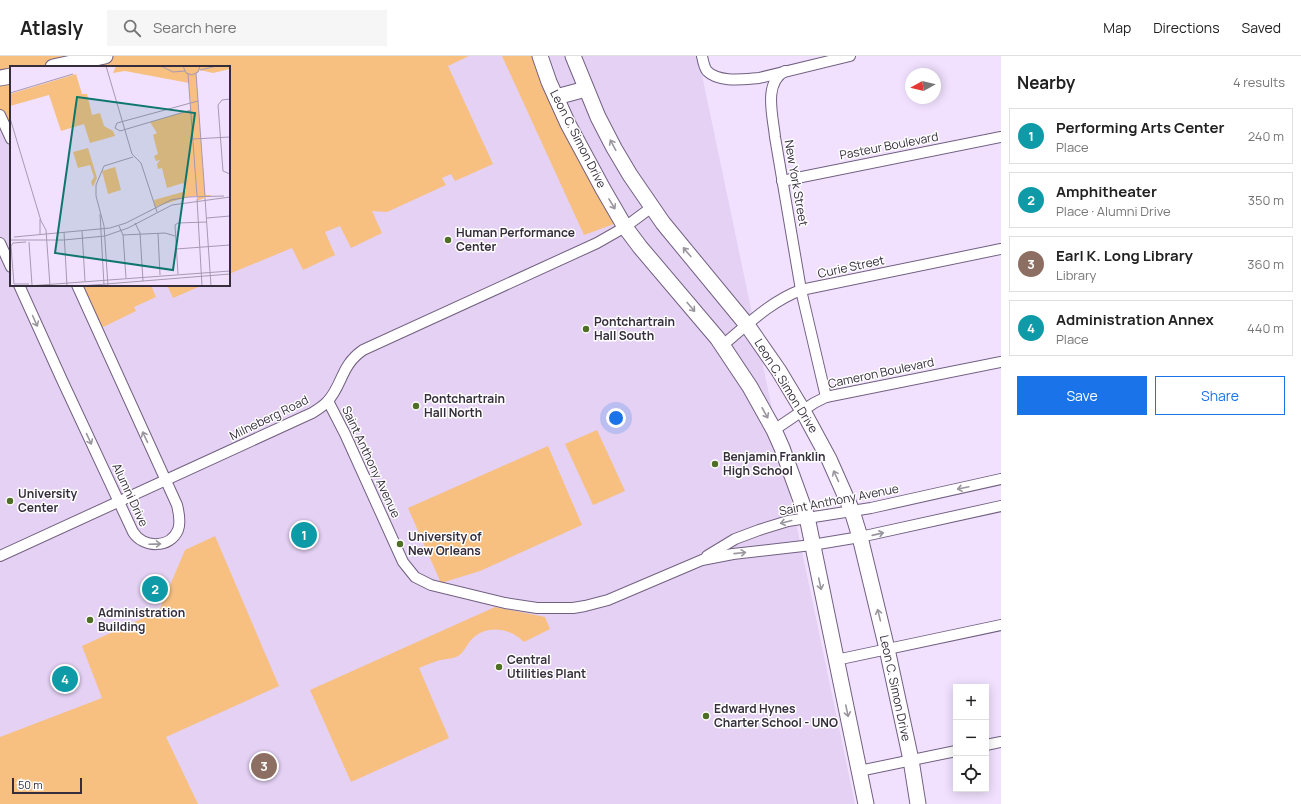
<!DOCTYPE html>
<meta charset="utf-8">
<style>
:root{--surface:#fff;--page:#f6f6f6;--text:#222;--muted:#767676;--line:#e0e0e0;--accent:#1a73e8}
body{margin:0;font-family:Manrope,sans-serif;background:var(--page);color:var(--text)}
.controls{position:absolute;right:12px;bottom:12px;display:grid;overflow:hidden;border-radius:0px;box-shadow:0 2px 10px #0003}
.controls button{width:36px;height:36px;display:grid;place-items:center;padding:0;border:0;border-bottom:1px solid var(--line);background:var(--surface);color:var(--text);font:20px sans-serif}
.compass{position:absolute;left:905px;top:12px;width:36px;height:36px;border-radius:50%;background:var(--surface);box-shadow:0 2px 10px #0003;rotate:262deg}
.scale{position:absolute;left:12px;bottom:10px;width:70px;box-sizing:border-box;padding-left:4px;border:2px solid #352d3b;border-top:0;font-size:11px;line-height:14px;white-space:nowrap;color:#352d3b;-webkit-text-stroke:3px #fff;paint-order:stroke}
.you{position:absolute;left:616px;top:362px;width:14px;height:14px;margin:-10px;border:3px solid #fff;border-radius:50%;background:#1a73e8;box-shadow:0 0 0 6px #1a73e833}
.badge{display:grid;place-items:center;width:26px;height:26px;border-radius:50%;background:var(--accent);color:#fff;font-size:13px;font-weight:700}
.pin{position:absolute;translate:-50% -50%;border:2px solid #fff;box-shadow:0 1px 4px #0006}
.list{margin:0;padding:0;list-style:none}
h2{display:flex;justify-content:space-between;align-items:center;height:52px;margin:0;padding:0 16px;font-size:17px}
h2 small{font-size:13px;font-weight:400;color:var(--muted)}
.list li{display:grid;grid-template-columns:26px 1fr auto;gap:12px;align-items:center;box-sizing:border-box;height:56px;margin:0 8px 8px;padding:0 8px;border:1px solid var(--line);border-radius:0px}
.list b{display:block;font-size:15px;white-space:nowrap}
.list p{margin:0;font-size:13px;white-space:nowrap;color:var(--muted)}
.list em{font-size:13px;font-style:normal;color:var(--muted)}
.actions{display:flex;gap:8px;padding:12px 16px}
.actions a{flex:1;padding:9px 0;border:1px solid var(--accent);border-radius:0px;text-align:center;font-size:14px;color:var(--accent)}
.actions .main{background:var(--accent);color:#fff}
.icon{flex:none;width:22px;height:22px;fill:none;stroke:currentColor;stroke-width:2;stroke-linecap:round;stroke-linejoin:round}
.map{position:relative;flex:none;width:1001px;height:748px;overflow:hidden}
header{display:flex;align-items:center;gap:24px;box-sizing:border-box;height:56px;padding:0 20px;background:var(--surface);border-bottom:1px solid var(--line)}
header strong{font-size:19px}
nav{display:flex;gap:22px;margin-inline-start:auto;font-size:14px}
.search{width:280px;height:36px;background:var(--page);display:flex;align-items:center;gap:10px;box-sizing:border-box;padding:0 14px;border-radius:0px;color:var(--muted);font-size:15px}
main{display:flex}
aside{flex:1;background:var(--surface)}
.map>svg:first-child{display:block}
.built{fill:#e4d1f3}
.green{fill:#f7c081}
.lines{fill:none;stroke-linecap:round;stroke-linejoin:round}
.street-casing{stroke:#726080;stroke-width:12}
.secondary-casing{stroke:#726080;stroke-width:17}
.street{stroke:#fff;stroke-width:10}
.secondary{stroke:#fff;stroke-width:15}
.oneway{stroke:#9a969d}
.poi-dot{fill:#4f6f26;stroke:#fff;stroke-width:1.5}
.labels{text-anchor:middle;stroke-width:3;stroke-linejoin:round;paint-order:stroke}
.street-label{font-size:12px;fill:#352d3b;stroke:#fff}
.poi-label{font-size:12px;font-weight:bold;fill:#352d3b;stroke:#fff;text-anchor:start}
.inset-road{fill:none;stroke:#a699b1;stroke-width:1}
.view{fill:#0f766e;fill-opacity:0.15;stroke:#0f766e;stroke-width:2}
.inset-edge{fill:none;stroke:#352d3b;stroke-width:2}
</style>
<header>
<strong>Atlasly</strong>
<div class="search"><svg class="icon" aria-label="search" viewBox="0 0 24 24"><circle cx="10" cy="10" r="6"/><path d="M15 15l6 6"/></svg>Search here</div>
<nav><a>Map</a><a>Directions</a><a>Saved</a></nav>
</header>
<main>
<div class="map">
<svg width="1001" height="748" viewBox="0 0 1001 748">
<rect width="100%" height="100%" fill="#f1e1ff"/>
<path class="built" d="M147 0H698L855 748H0V29L11 27V229H229V11Z"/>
<g class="green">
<path d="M0 0H469L448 10 493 108 455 125 451 118 442 122 446 129 387 156 372 155 382 177 351 192 340 170 325 176 335 199 303 214 292 192 229 218V11H11V83L0 59Z"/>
<path d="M502 0H540L621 163 614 168 584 179Z"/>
<path d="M77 229H151L156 241 134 251 136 255 97 274Z"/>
<path d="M167 229H203L173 242Z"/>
<path d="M597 374 625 435 593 449 565 388Z"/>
<path d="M548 390 582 469 480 515 441 527 408 452Z"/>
<path d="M215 480 279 630 166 681 198 748H0V681L102 642 82 590 159 555 185 494Z"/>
<path d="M495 551 545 561 550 573 524 586C510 572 487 568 472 583 467 588 464 597 458 600 453 603 445 603 440 604 433 606 426 609 419 612L449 682 351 726 310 634Z"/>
</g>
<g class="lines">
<defs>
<g id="street">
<path d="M702 0C703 5 704 11 707 15 719 27 744 23 759 22L850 0"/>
<path d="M785 15C763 27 773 60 775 81L801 234 826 341"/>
<path d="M0 59 11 83"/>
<path d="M782 125 1001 81"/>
<path d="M0 187 11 211"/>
<path d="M19 229 62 324 133 476C143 492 170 493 178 474 181 466 179 457 177 449L77 229"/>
<path d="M723 289C747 269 771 245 801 234L1001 193"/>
<path d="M328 345 345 378 403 506 415 521 431 529 505 547 537 552H573L585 550 608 544 702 504 733 498 812 489 860 481 1001 450"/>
<path d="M774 374 814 347 826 341 1001 306"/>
<path d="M0 500 312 357C317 354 323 350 327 346 343 329 340 310 363 294L597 187 625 171 652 151"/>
<path d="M707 500 735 483 759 474 788 465 871 452 1001 423"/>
<path d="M836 604 1001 569"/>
<path d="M986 689 1001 686"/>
<path d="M859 715 956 695"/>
</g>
<g id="secondary">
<path d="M540 0 549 26 568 68 603 133 625 171 640 191 718 283 750 331 774 374 782 392 807 461 866 748"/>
<path d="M573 0 598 61 614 92 630 119 663 167 747 269 779 315 803 355 829 403 852 455 860 481 887 593 911 704 918 748"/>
<path d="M53 11 105 0"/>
<path d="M0 22 11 20"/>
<path d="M556 41 586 33"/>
</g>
</defs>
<use href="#street" class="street-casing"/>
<use href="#secondary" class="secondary-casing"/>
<use href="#street" class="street"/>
<use href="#secondary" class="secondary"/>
</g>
<defs><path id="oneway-shaft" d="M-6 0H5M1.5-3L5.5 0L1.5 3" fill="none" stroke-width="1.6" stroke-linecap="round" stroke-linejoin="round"/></defs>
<g class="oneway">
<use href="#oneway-shaft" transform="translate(613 89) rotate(-118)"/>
<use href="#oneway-shaft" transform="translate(612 148) rotate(59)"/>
<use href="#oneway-shaft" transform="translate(687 196) rotate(-130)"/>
<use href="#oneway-shaft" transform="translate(691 251) rotate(50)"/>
<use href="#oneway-shaft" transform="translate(35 265) rotate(66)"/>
<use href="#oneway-shaft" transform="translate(765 357) rotate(61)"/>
<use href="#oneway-shaft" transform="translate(145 381) rotate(-115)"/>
<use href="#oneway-shaft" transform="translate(89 383) rotate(65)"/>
<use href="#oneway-shaft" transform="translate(836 420) rotate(-115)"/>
<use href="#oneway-shaft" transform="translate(963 432) rotate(168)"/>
<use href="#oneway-shaft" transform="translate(786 466) rotate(166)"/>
<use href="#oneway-shaft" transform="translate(878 478) rotate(-13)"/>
<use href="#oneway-shaft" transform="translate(155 488) rotate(-2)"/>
<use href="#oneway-shaft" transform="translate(740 497) rotate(-6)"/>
<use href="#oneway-shaft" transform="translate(820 528) rotate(78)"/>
<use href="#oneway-shaft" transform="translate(879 559) rotate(-104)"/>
<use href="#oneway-shaft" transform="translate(847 655) rotate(78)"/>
</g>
<g class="poi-dot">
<circle cx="448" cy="184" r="4"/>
<circle cx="586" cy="273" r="4"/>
<circle cx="416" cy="350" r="4"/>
<circle cx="715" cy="408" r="4"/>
<circle cx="10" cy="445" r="4"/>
<circle cx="400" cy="488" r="4"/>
<circle cx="90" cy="564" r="4"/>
<circle cx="499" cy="611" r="4"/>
<circle cx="706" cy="660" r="4"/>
</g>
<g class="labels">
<g class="street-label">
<text transform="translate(578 83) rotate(63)" y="4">Leon C. Simon Drive</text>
<text transform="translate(889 90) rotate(-11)" y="4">Pasteur Boulevard</text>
<text transform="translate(796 127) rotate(80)" y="4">New York Street</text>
<text transform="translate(851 211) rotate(-12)" y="4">Curie Street</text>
<text transform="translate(881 317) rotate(-12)" y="4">Cameron Boulevard</text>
<text transform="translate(786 330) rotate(58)" y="4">Leon C. Simon Drive</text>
<text transform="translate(269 362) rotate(-26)" y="4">Milneberg Road</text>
<text transform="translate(371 406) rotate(65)" y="4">Saint Anthony Avenue</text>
<text transform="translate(130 439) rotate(65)" y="4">Alumni Drive</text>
<text transform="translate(839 444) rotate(-11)" y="4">Saint Anthony Avenue</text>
<text transform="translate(895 632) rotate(78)" y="4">Leon C. Simon Drive</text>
</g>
<g class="poi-label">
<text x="456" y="181">Human Performance<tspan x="456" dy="14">Center</tspan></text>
<text x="594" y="270">Pontchartrain<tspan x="594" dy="14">Hall South</tspan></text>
<text x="424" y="347">Pontchartrain<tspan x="424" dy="14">Hall North</tspan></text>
<text x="723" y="405">Benjamin Franklin<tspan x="723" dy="14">High School</tspan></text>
<text x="18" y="442">University<tspan x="18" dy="14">Center</tspan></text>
<text x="408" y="485">University of<tspan x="408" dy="14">New Orleans</tspan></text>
<text x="98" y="561">Administration<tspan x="98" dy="14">Building</tspan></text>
<text x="507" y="608">Central<tspan x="507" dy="14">Utilities Plant</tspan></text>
<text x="714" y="657">Edward Hynes<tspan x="714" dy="14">Charter School - UNO</tspan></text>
</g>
</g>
<g transform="translate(10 10)">
<rect width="220" height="220" fill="#f1e1ff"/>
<path d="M106 0H220V3L203 7 190 4 186 8 195 129H202L187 135V130L177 131 145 141 144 134 176 125 173 117 157 122 152 102 148 103 147 98 150 94 146 95 144 90 148 88 143 69 147 67 140 56 181 44 179 17 115 5 103 7ZM66 8 72 28H77L82 49 90 47 94 60 103 65 105 70 80 77 74 58 51 65 39 29 0 40V28ZM78 82 87 112 83 121 81 116 84 111 80 99 68 102 63 86ZM105 101 111 124 98 128 92 105Z" fill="#f7c081"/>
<path class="inset-road" d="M96 0 122 88 131 97 147 146M151 0 163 6 175 5M173 0 176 7 182 9 188 6 190 0M190 4 207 0M186 7 195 130M178 8 187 130M0 27 63 8M220 33 212 34 208 39 213 105 220 108M181 44 110 65 105 62 107 57 188 35M0 52 31 155 36 164 40 220M183 73 220 71M195 132 201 220M187 133 192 220M90 148 94 219M197 152 220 150M30 153V168M125 157 130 167 133 215M109 160 113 169 116 212M72 165 75 215M54 166 57 220M148 167 150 209M113 169 155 167 165 170M4 171 100 162 116 157 161 134 178 131 214 130M0 174H54L95 170 118 162 162 139 220 131M16 176 3 177 1 180 4 218H19M19 176 22 219M166 183 220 179M168 208 165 159 168 157 197 156M18 220 220 205M71 220 220 208M98 220 94 160 86 130V119L94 100 123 91"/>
<path class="view" d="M67 31 185 47 163 204 45 187Z"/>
<rect width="220" height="220" class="inset-edge"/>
</g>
</svg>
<div class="controls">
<button>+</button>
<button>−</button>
<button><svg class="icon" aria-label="locate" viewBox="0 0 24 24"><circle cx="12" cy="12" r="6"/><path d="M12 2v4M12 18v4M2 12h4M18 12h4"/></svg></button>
</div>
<svg class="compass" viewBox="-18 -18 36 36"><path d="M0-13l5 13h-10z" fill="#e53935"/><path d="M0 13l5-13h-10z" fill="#767676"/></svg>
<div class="scale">50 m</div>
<div class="you"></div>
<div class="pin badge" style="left:304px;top:479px;background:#0f9aa8">1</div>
<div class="pin badge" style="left:155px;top:533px;background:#0f9aa8">2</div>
<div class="pin badge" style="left:264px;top:710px;background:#8d6e63">3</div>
<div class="pin badge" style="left:65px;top:623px;background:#0f9aa8">4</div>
</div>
<aside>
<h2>Nearby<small>4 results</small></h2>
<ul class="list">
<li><span class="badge" style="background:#0f9aa8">1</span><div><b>Performing Arts Center</b><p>Place</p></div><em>240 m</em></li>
<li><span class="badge" style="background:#0f9aa8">2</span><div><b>Amphitheater</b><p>Place · Alumni Drive</p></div><em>350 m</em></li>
<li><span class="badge" style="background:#8d6e63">3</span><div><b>Earl K. Long Library</b><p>Library</p></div><em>360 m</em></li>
<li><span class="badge" style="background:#0f9aa8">4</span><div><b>Administration Annex</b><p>Place</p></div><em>440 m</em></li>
</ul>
<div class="actions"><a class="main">Save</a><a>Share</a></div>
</aside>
</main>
